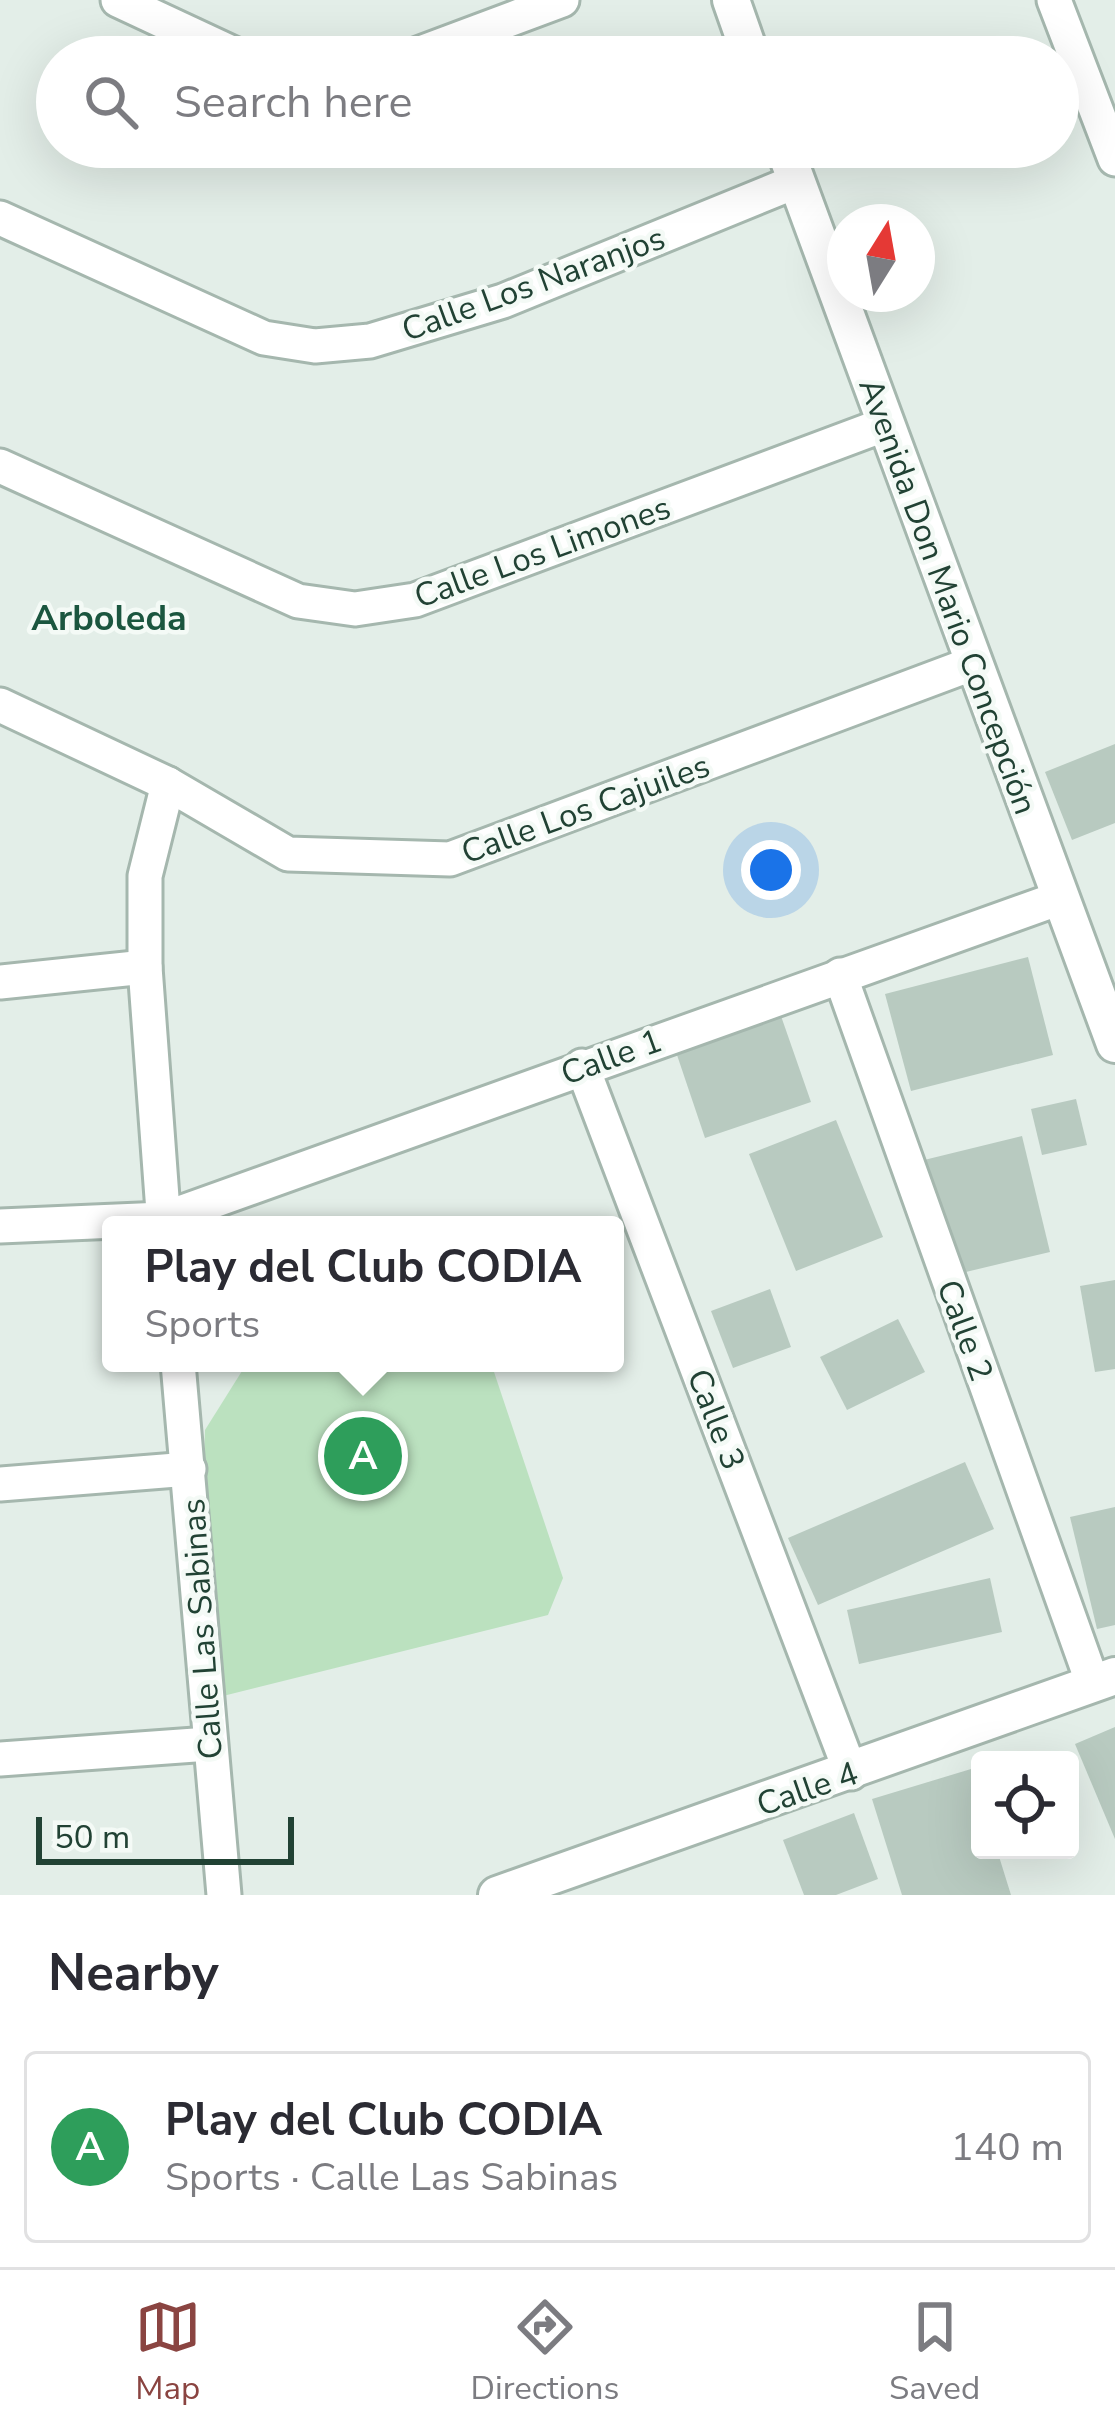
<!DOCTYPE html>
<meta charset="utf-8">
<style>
:root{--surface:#fff;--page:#f2f2f3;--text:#2b2b33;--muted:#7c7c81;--line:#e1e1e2;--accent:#8a4441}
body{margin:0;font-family:"Nunito Sans",sans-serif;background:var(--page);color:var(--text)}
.controls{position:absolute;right:36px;bottom:36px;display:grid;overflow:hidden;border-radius:12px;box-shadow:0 12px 48px #0002}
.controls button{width:108px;height:108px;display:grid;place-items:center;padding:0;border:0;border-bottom:3px solid var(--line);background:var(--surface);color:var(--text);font:60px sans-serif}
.compass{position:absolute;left:827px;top:204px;width:108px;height:108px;border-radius:50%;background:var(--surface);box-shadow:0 12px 48px #0002;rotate:11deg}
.scale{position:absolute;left:36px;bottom:30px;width:258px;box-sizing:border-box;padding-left:12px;border:6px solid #214234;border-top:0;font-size:33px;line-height:42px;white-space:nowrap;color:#214234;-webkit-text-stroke:9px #f4faf6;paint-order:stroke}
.you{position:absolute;left:771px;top:870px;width:42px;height:42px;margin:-30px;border:9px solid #fff;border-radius:50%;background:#1a73e8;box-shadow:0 0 0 18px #1a73e833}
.badge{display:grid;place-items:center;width:78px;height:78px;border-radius:50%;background:var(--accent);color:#fff;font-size:39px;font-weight:700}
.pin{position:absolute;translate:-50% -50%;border:6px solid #fff;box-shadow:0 3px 12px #0006}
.popup{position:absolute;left:102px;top:1216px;width:522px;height:156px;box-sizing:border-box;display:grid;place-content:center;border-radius:12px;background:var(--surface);filter:drop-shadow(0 3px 9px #0005);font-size:39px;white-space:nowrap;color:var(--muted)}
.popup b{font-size:45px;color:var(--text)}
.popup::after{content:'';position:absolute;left:50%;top:100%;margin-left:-24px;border:24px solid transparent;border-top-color:var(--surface)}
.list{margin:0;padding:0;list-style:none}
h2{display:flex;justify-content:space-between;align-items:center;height:156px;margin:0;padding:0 48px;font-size:51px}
h2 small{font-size:39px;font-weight:400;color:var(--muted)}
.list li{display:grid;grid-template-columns:78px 1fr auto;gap:36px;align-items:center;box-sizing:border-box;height:192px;margin:0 24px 24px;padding:0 24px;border:3px solid var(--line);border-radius:12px}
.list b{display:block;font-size:45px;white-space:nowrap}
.list p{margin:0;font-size:39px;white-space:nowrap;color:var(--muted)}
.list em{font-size:39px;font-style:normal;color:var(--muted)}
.icon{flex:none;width:66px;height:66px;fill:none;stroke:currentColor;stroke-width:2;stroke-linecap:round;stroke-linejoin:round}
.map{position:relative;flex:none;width:1115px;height:1895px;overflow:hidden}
.search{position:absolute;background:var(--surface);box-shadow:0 12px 48px #0002;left:36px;right:36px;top:36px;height:132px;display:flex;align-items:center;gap:30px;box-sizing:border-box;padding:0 42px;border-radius:66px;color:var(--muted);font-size:45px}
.sheet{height:372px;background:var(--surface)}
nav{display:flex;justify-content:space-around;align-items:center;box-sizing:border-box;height:168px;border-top:3px solid var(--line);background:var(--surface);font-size:33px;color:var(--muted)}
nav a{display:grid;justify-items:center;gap:6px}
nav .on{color:var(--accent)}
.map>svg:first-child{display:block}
.green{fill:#bbe1bf}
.building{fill:#b8cac0}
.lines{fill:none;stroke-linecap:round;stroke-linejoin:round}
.minor-casing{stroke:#a5b7ae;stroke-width:39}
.tertiary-casing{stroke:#a5b7ae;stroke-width:42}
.minor{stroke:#fff;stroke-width:33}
.tertiary{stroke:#fff;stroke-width:36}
.labels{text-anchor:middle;stroke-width:9;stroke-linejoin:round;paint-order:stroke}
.street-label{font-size:33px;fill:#214234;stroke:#f4faf6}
.neighbourhood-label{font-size:36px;font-weight:bold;fill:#1b563f;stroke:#f4faf6}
</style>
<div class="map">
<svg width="1115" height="1895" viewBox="0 0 1115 1895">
<rect width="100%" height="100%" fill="#e3eee8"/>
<path class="green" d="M247 1363H491L563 1578 548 1615 223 1696 203 1482 205 1430Z"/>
<g class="building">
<path d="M1115 744V823L1072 840 1045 772Z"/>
<path d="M1028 957 1053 1055 911 1091 885 994Z"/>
<path d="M781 1016 811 1102 705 1138 676 1052Z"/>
<path d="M1076 1099 1087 1145 1042 1155 1031 1109Z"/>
<path d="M836 1120 883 1237 796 1271 749 1154Z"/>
<path d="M1022 1136 1050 1252 949 1276 920 1161Z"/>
<path d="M1115 1280V1369L1095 1372 1080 1286Z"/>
<path d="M770 1289 791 1347 733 1368 711 1311Z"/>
<path d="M898 1319 925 1372 847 1410 820 1357Z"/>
<path d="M965 1462 994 1529 818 1605 788 1538Z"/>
<path d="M1115 1507V1625L1097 1629 1070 1517Z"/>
<path d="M990 1578 1002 1632 859 1664 847 1610Z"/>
<path d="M1115 1727V1839L1075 1744Z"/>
<path d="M971 1769 980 1798V1850H997L1011 1895H902L872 1799Z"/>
<path d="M854 1813 878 1879 836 1895H804L783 1840Z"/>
</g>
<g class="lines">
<defs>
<g id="minor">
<path d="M118 0 240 57"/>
<path d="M1054 0 1115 159"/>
<path d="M410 57 562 0"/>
<path d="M0 218 264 338 315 346 370 341 503 301 797 181"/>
<path d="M0 466 298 601 355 609 415 600 886 424"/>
<path d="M0 705 168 784 288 854 450 859 974 663"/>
<path d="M840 975 1093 1684"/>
<path d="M0 982 145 967"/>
<path d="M582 1066 851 1773"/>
<path d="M164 1225 145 967V876L168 784"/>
<path d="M0 1226 163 1219 1060 898"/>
<path d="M178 1363 224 1895"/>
<path d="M0 1484 189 1469"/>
<path d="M0 1759 209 1744"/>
</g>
<g id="tertiary">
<path d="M731 0 751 57"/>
<path d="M784 147 1115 1044"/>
<path d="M497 1895 1115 1676"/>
</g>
</defs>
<use href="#minor" class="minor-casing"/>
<use href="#tertiary" class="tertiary-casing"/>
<use href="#minor" class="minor"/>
<use href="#tertiary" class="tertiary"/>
</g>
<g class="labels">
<g class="street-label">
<text transform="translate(533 283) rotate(-20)" y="12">Calle Los Naranjos</text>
<text transform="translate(542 551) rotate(-20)" y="12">Calle Los Limones</text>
<text transform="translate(949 596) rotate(70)" y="12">Avenida Don Mario Concepción</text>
<text transform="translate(585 808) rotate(-20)" y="12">Calle Los Cajuiles</text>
<text transform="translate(611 1056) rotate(-20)" y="12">Calle 1</text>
<text transform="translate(966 1330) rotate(70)" y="12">Calle 2</text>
<text transform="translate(717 1419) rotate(69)" y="12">Calle 3</text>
<text transform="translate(201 1629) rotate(-94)" y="12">Calle Las Sabinas</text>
<text transform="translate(807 1788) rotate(-19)" y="12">Calle 4</text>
</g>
<g class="neighbourhood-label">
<text x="109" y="630">Arboleda</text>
</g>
</g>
</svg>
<div class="controls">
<button><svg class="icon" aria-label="locate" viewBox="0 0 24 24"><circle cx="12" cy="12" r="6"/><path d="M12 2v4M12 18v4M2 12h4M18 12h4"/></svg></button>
</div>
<svg class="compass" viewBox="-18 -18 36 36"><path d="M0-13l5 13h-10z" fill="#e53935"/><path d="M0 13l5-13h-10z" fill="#7c7c81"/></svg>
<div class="scale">50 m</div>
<div class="you"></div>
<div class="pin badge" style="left:363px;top:1456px;background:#2e9e5b">A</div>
<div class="popup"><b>Play del Club CODIA</b>Sports</div>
<div class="search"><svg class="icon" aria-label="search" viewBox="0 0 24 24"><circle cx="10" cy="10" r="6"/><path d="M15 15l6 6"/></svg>Search here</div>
</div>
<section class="sheet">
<h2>Nearby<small></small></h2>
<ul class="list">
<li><span class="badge" style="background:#2e9e5b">A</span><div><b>Play del Club CODIA</b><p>Sports · Calle Las Sabinas</p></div><em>140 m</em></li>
</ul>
</section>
<nav>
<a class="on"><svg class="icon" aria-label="map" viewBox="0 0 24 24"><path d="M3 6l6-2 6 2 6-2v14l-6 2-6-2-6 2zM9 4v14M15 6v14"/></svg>Map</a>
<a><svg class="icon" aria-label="directions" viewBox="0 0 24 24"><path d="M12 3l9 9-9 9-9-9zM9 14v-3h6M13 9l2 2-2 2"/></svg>Directions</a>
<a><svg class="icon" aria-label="saved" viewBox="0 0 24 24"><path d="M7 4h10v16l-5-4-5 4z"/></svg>Saved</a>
</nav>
